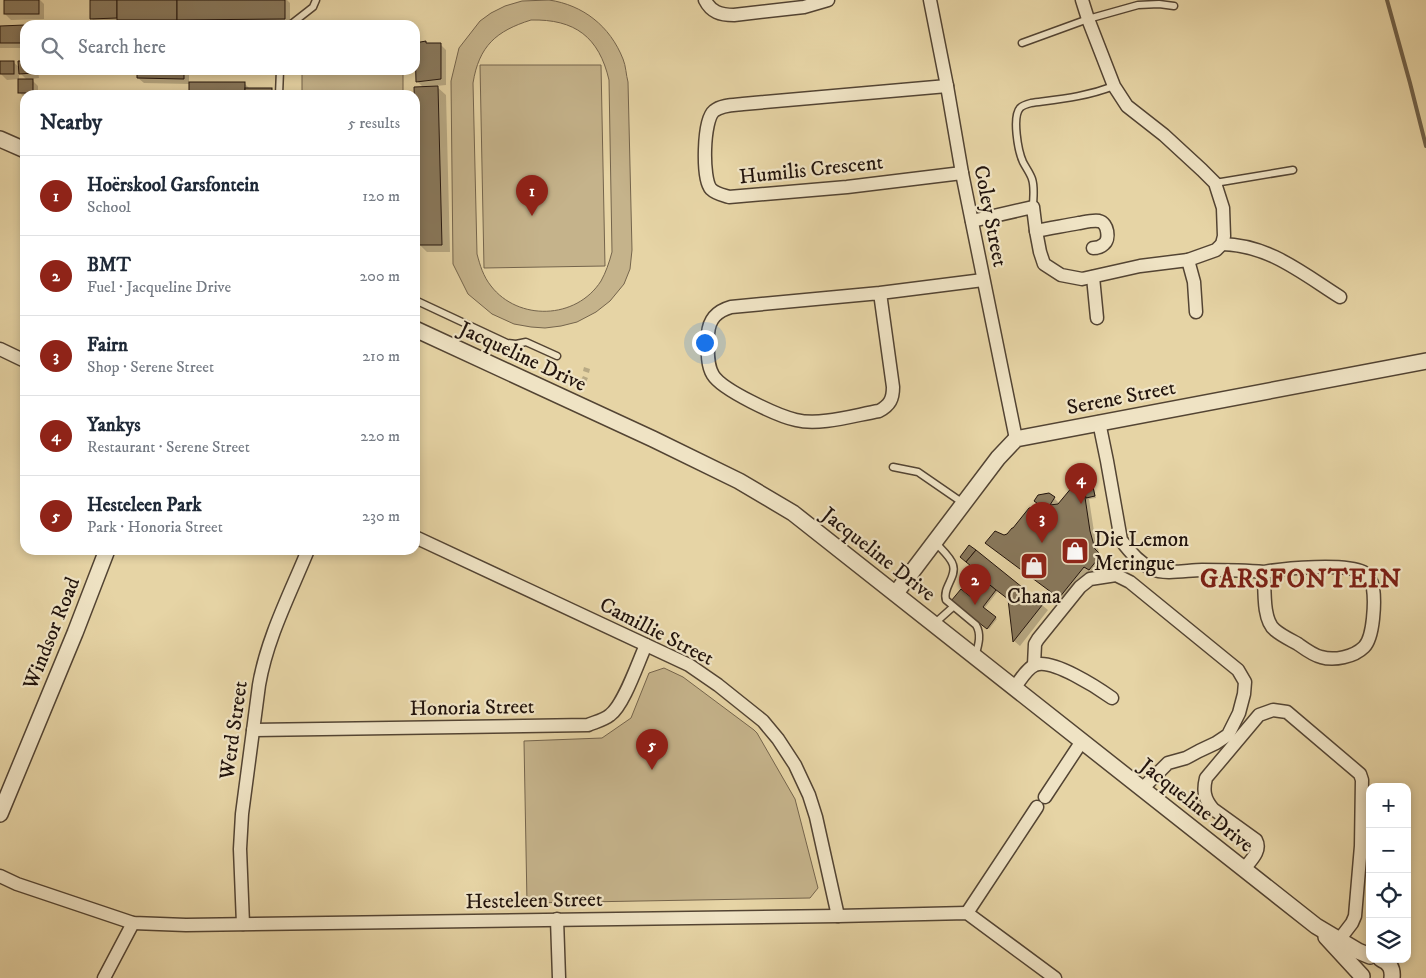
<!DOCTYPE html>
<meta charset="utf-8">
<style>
:root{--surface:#fff;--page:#f6f6f7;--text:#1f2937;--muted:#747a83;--line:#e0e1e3;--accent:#8f2418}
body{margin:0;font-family:"IM FELL DW Pica",serif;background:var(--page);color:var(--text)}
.controls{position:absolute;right:15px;bottom:15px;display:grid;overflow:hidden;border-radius:10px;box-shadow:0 2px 8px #0003}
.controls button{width:45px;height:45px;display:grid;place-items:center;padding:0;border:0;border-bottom:1px solid var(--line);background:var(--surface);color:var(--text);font:25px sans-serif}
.you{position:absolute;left:704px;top:342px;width:18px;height:18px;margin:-12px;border:4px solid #fff;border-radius:50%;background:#1a73e8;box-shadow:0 0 0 8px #1a73e833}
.badge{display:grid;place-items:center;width:32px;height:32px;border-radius:50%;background:var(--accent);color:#fff;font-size:16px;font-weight:700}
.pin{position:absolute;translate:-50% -41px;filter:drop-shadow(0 1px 2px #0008)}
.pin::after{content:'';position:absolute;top:26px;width:18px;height:15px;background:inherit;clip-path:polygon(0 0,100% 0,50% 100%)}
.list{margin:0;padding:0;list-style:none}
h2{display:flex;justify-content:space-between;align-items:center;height:65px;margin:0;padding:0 20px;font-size:21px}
h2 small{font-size:16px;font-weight:400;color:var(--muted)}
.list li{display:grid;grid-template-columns:32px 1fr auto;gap:15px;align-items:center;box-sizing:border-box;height:80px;padding:0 20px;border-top:1px solid var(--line)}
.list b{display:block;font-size:19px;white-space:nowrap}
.list p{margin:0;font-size:16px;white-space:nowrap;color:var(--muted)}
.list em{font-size:16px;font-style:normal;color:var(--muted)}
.icon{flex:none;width:28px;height:28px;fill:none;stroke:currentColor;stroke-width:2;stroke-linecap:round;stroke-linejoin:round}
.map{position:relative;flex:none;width:1426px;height:978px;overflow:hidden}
.search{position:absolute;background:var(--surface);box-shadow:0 2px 8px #0003;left:20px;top:20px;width:400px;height:55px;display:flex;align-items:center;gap:12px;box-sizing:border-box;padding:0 18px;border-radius:15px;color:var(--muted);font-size:19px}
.panel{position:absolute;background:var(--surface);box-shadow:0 2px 8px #0003;left:20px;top:90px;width:400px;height:465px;border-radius:15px}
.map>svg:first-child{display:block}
.green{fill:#c5b38b;stroke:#74644c;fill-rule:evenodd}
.shadow{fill:#0003;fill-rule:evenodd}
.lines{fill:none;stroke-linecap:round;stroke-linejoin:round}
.stream{stroke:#6f6049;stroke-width:4}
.building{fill:#88785c;stroke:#22140d}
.service-casing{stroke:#534433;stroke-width:9}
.minor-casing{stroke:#534433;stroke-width:15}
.tertiary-casing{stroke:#534433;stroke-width:18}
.service{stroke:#efe3c4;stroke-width:6}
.minor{stroke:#efe3c4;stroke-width:12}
.tertiary{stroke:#efe3c4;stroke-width:15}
.labels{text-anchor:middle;stroke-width:4.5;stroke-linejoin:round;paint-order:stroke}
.street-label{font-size:21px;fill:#22140d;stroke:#efe3c4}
.poi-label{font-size:21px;fill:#22140d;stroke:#efe3c4;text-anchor:start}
.district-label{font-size:26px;font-weight:bold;letter-spacing:1px;fill:#7a1f14;stroke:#efe3c4}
</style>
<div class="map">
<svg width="1426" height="978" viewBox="0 0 1426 978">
<rect width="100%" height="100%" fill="#e6d4a5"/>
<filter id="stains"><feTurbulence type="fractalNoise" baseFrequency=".004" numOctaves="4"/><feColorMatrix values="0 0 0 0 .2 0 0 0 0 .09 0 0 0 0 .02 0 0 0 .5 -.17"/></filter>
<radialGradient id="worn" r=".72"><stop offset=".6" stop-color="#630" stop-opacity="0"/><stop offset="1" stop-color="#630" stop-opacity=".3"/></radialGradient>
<g class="green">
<path d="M549 0C583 5 610 26 623 59 626 66 626 75 628 82L632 250 630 269 624 284 610 301 596 312 577 322 561 326 545 328 531 327 514 324 492 314 468 294 453 264 451 81 459 48 480 21 491 13 505 6 522 1ZM531 20C575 19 599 37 609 80L612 252C609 263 606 272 601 281 576 320 518 321 491 286 483 276 480 265 477 254L473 83C479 46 496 31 531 20Z"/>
<path d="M480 65H601L605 266 484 268Z"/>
<rect x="302" y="70" width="101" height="25"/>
<path d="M664 668 683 677 754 730 757 733 795 799 818 888 810 898 527 903 524 741 602 738 631 718 649 673Z"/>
</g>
<g class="shadow">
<path d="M5 0H40L44 4V19L11 20 5 14Z"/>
<path d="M91 0H287L290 3V24L123 25 122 24H97L91 18Z"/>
<rect x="0" y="27" width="25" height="21"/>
<path d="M426 42 428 44H440L446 50V85L436 86 446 95 450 252H427L420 245 424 88 417 81Z"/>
<path d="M13 62 20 68 25 62V70H38L39 78 31 79 38 86V95H25V98L20 93 19 79 7 80 1 74ZM19 72 27 80H19Z"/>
<path d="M138 70H189V83H244L250 89H271L277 95H190V84L144 83 138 78Z"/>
<path d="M584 367 590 369 589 373 583 371Z"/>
<path d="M583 376 588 378 586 382 581 380Z"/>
<path d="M1092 483 1093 485 1096 498 1089 499 1095 538 1100 556 1106 562 1095 575 1090 571 1066 603 992 548 1042 507 1036 501 1054 498 1060 504 1073 487Z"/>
<path d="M969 546 1048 610 1020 646 1014 641 1009 600 998 591 984 609 997 619 989 629 953 601 971 599 986 581 981 577 979 579 974 574Z"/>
</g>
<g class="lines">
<path class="stream" d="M1387 0 1410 83 1426 146"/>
</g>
<g class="building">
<rect x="4" y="0" width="35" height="14"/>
<path d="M90 0H117V18L90 19Z"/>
<rect x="117" y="0" width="60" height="20"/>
<path d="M177 0H285V19L177 20Z"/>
<path d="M25 25V43H0V26Z"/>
<path d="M426 41V43H441V79L416 82 415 43Z"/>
<rect x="0" y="61" width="14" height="13"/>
<path d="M18 61H25V70H33L34 73 19 74Z"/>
<path d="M137 70H184V79L137 78Z"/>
<rect x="18" y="79" width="15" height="14"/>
<rect x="189" y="82" width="56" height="13"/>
<path d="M438 86 442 245H418L414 87Z"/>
<rect x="245" y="88" width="27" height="7"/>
<path d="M1092 482 1095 496 1086 498 1083 484Z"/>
<path d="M1083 484 1090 531 1095 549 1101 555 1089 570 1084 567 1059 598 985 543 995 531 1004 535 1007 534 1012 528H1013L1029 508 1041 506 1034 501 1038 495 1049 493 1055 497 1050 505 1058 504 1073 486Z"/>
<path d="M969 545 976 550 966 562 960 557Z"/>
<path d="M976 550 1043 604 1013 642 1008 599 974 573 973 575 971 566 966 562Z"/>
<path d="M985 581 996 590 983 607 996 617 987 629 951 601 961 589 971 597Z"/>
</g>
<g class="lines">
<defs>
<g id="service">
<path d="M290 25 313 7 316 0"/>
<path d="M1022 43 1088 19 1138 5 1159 4 1174 6"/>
<path d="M279 95 280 70"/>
<path d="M1215 183 1293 170"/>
<path d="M1033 207C1033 198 1035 188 1032 179 1030 173 1026 168 1023 162 1018 151 1012 117 1020 108 1023 105 1027 104 1031 103 1061 99 1085 97 1114 86"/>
<path d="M415 300 507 343 516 344 526 342 557 356"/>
<path d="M893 467 918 472 963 503"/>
<path d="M935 542C940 548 951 557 953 565 957 577 942 588 946 600L976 625C982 635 978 646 975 657"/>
<path d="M935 623 953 607"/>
</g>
<g id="minor">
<path d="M705 0C711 12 720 15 734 15L804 7 828 0"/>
<path d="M930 0 947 86 962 173 1016 439"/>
<path d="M1082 0 1088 19 1114 86 1127 106 1164 135 1202 170 1215 183 1223 208 1224 236 1222 244 1216 250 1188 260"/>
<path d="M947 86 743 104C734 105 721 105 714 111 703 120 702 179 711 189 716 194 723 195 729 197L847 187 962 173"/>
<path d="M972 221 1033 207 1036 231 1040 252 1044 264 1061 275 1082 279 1140 266 1188 260 1194 282 1196 312"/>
<path d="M1036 231C1050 228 1064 226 1079 223 1085 222 1093 220 1099 221 1108 223 1110 239 1104 244 1101 247 1096 248 1093 248"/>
<path d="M1222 244C1269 245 1302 273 1340 297"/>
<path d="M1093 277 1097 318"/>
<path d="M880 293 731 307C717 311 709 319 708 334 708 346 706 364 713 375 722 390 778 416 796 420 820 426 855 415 879 411 890 405 893 399 893 387L880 293 983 280"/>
<path d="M0 349 25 361"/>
<path d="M1099 422 1107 461 1121 540C1129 551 1139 563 1152 569 1165 575 1188 570 1202 570 1223 570 1243 570 1264 572 1265 587 1262 620 1275 630 1282 636 1291 640 1298 644 1305 649 1313 655 1321 657 1334 661 1354 657 1364 647 1374 637 1375 601 1373 588 1372 581 1368 575 1363 572 1345 563 1285 568 1264 572"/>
<path d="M415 537 689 665 718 685 763 721 778 739 795 765 809 795 816 817 838 916"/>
<path d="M1034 665 1035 644 1038 639 1080 587 1090 579 1116 575 1130 582 1238 670 1245 682 1244 694 1239 713 1228 735 1216 743 1199 751 1186 758 1168 763 1142 789"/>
<path d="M1014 688C1020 681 1026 669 1035 665 1052 658 1098 688 1112 698"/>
<path d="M253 730 588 725C595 722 604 720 610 715 624 705 638 662 646 645"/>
<path d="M1045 797 1082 741"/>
<path d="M1244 869C1250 861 1262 851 1256 840L1213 809C1204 799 1203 790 1206 778L1259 715 1273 710 1287 712 1360 774 1362 780 1361 846 1355 916 1352 923 1339 940"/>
<path d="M0 876 17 884 133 923 186 925 838 916 967 913 1055 978"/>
<path d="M967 913 1037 807"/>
<path d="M557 919 559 978"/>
<path d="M243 924 240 849 242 814 259 685C267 638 290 594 308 550"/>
<path d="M104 978 133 923"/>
</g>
<g id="tertiary">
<path d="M0 139 25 150"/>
<path d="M415 329 653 439 739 481 793 513 1316 926 1358 951 1370 956"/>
<path d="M896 593 998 458 1016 439 1426 361"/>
<path d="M0 814 75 633 107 550"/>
<path d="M1326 937 1362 976"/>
<path d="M1381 959C1390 963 1393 969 1392 978"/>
</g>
</defs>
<use href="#service" class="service-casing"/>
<use href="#minor" class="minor-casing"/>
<use href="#tertiary" class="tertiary-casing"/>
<use href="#service" class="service"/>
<use href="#minor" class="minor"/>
<use href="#tertiary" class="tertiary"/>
</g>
<defs>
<symbol id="shop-square" viewBox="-11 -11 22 22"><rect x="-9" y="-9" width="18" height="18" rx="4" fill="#8f2418" stroke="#efe3c4"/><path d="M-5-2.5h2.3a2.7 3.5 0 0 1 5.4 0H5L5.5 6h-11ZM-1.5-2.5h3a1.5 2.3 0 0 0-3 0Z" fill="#fff"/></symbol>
</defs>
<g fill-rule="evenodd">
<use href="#shop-square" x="1059" y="535" width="32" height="32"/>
<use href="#shop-square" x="1018" y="550" width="32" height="32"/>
</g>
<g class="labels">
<g class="street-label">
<text transform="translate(811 169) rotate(-6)" y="7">Humilis Crescent</text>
<text transform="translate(991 216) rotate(79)" y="7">Coley Street</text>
<text transform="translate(523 356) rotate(25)" y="7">Jacqueline Drive</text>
<text transform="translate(1121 397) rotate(-11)" y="7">Serene Street</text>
<text transform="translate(879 554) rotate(38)" y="7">Jacqueline Drive</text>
<text transform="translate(657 631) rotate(27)" y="7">Camillie Street</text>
<text transform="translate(51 633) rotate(-68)" y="7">Windsor Road</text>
<text transform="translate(472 707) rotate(-1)" y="7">Honoria Street</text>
<text transform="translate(233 730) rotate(-82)" y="7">Werd Street</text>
<text transform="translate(1197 805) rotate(38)" y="7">Jacqueline Drive</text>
<text transform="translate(534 900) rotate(-1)" y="7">Hesteleen Street</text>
</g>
<g class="poi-label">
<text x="1094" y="546">Die Lemon<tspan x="1094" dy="24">Meringue</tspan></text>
<text x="1034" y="603" text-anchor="middle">Chana</text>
</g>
<g class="district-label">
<text x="1301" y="587">GARSFONTEIN</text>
</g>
</g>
<rect width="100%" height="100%" filter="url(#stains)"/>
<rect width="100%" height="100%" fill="url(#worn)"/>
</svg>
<div class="controls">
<button>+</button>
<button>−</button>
<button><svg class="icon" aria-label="locate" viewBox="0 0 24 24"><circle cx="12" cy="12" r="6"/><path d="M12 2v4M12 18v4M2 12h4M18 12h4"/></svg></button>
<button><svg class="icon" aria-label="layers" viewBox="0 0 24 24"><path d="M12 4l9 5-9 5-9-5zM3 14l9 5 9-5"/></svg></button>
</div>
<div class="you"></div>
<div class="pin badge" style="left:532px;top:216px">1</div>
<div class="pin badge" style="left:975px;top:605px">2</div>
<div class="pin badge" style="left:1042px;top:543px">3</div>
<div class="pin badge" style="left:1081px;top:504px">4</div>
<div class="pin badge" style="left:652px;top:770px">5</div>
<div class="search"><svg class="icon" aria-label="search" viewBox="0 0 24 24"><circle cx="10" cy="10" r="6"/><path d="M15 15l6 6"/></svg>Search here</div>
<section class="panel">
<h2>Nearby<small>5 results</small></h2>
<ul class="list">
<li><span class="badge">1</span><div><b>Hoërskool Garsfontein</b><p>School</p></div><em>120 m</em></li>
<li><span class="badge">2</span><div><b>BMT</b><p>Fuel · Jacqueline Drive</p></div><em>200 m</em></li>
<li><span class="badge">3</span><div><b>Fairn</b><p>Shop · Serene Street</p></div><em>210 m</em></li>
<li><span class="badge">4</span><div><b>Yankys</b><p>Restaurant · Serene Street</p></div><em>220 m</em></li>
<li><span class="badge">5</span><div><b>Hesteleen Park</b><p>Park · Honoria Street</p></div><em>230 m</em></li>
</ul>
</section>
</div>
